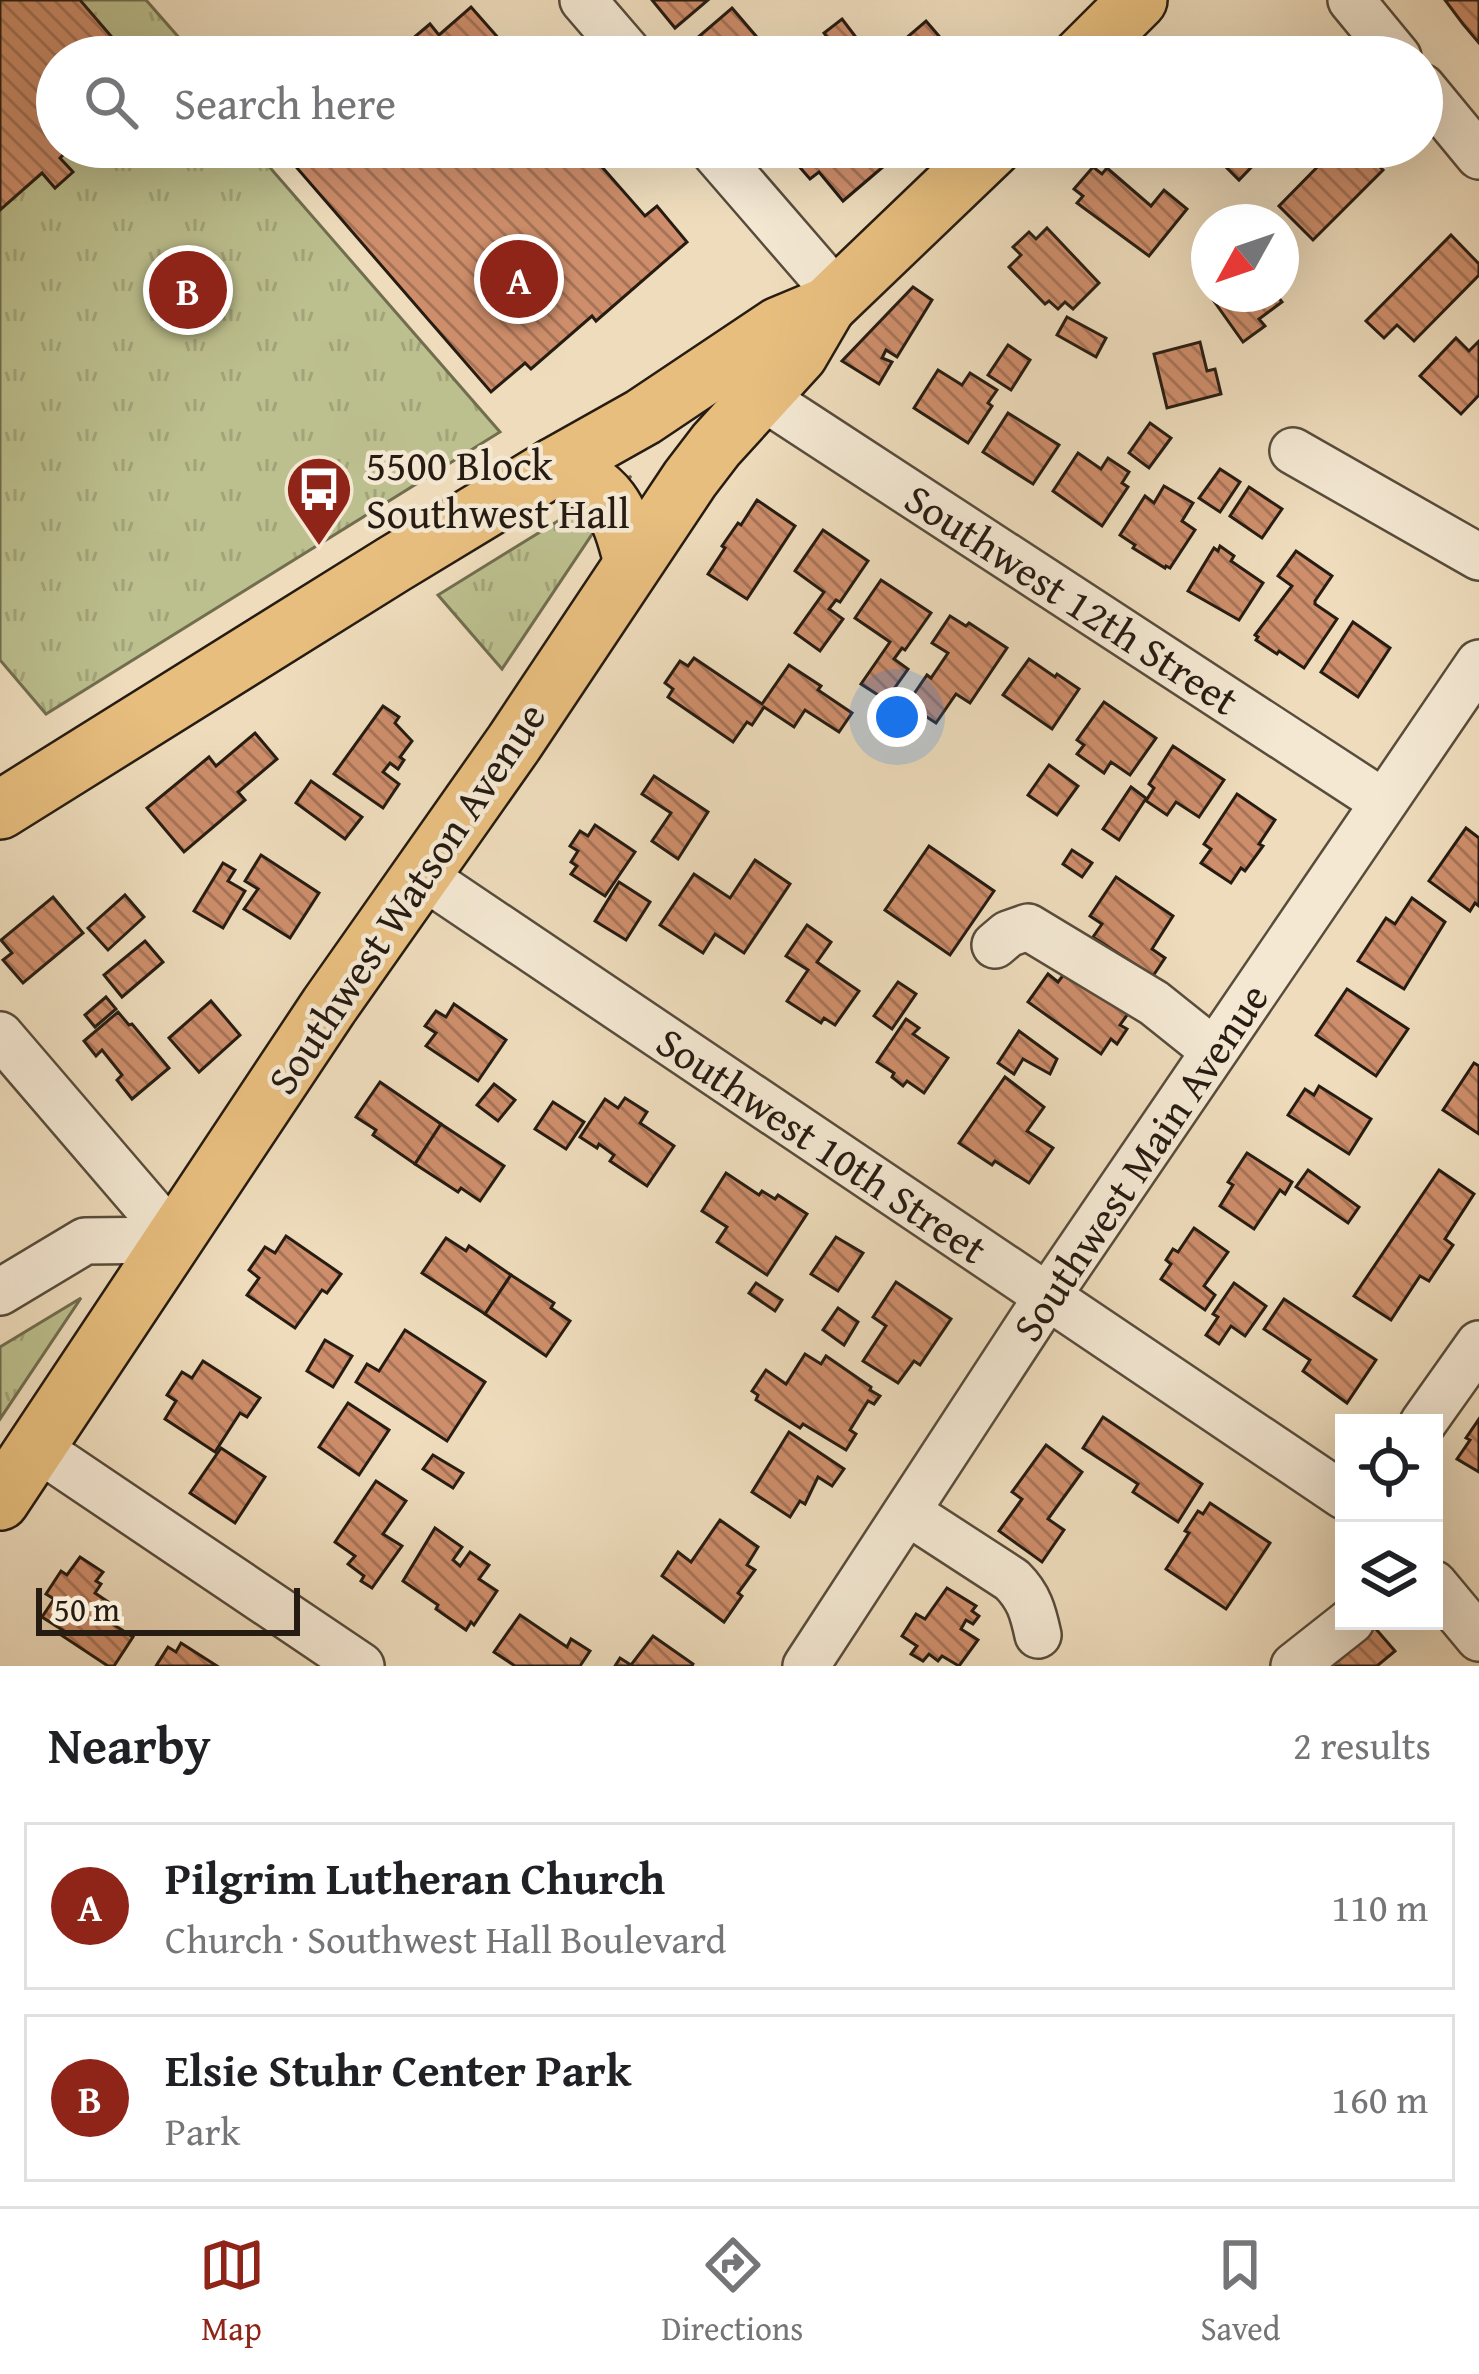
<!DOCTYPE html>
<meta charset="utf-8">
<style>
:root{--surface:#fff;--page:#f2f2f2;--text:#202124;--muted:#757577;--line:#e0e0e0;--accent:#8f2418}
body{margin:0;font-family:"Gentium Book Plus",serif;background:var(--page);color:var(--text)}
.controls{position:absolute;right:36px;bottom:36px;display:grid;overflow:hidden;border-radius:0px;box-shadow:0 12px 48px #0002}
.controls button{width:108px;height:108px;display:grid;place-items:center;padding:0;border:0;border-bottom:3px solid var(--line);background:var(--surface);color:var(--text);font:60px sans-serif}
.compass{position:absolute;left:1191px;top:204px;width:108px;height:108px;border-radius:50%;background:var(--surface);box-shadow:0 12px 48px #0002;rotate:230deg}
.scale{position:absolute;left:36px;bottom:30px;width:264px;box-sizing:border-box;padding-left:12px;border:6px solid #261c12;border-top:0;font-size:33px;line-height:42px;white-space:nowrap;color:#261c12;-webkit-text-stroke:9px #f4e8d3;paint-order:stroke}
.you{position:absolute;left:897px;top:717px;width:42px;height:42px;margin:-30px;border:9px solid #fff;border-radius:50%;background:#1a73e8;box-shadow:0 0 0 18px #1a73e833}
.badge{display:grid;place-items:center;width:78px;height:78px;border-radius:50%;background:var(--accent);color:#fff;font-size:39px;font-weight:700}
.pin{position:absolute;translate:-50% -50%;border:6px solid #fff;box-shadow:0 3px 12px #0006}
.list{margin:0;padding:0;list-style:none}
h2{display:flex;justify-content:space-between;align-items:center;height:156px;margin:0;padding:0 48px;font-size:51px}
h2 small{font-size:39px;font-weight:400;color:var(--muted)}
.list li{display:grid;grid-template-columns:78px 1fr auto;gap:36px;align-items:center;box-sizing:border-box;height:168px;margin:0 24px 24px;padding:0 24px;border:3px solid var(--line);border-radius:0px}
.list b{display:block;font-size:45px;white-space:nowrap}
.list p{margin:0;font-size:39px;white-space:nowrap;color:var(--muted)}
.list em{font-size:39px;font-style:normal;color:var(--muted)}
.icon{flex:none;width:66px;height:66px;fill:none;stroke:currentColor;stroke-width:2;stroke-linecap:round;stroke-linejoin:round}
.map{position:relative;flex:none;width:1479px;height:1666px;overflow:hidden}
.search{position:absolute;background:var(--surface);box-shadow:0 12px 48px #0002;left:36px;right:36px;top:36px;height:132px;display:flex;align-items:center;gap:30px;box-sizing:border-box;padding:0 42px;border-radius:66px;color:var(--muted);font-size:45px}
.sheet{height:540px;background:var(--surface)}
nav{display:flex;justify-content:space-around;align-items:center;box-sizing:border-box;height:168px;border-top:3px solid var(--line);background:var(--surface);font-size:33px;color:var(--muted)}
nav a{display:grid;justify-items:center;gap:6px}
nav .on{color:var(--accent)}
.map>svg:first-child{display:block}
.park{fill:url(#park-tufts);stroke:#716e50;stroke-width:3}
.building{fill:url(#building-back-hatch);stroke:#261c12;stroke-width:3}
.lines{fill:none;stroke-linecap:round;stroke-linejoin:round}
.minor-casing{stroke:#584c3c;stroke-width:50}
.major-casing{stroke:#261c12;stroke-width:62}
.minor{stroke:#f4e8d3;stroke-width:45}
.major{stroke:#e7be7e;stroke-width:57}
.labels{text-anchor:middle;stroke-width:9;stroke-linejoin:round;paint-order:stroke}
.poi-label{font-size:42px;fill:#261c12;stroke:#f4e8d3;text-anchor:start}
.street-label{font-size:42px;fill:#261c12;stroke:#f4e8d3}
</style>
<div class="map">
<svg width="1479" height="1666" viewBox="0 0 1479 1666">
<defs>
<pattern id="park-tufts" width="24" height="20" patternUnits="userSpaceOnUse" patternTransform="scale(3)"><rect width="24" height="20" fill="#bcbf8e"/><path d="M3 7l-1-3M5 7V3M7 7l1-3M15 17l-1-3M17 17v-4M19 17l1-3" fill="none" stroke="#a1a479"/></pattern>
<pattern id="building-back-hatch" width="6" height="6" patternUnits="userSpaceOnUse" patternTransform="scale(3)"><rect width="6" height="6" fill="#ce8e6b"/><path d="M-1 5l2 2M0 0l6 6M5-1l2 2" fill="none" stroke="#a77357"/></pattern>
</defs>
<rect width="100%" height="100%" fill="#eedcbc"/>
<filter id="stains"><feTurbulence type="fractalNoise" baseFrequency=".00167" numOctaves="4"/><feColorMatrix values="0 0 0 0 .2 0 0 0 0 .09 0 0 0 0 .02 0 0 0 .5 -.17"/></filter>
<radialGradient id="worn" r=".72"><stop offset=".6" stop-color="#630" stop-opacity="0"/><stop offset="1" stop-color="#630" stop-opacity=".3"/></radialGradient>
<g class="park">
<path d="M0 0H146L196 57H57V147H252L500 432 46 714 0 660Z"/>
<path d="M631 476 502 669 438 595Z"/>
<path d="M81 1298 0 1419V1347Z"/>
</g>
<g class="building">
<path d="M0 0H80L129 57H57V126L54 129 57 132V147L70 148 60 158 73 172 55 188 42 173 0 210Z"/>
<path d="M652 0H708L675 28Z"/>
<path d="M1445 0H1479V43L1463 24Z"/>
<path d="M471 7 515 57H417L422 52 411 40 430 24 439 35Z"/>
<path d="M732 8 774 57H711L696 39Z"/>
<path d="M842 19 855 36 837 50 824 33Z"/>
<path d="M926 21 957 57H884Z"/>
<path d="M321 147H610L595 159 645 216 657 206 687 242 596 321 592 316 531 369 525 363 491 392 297 168Z"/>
<path d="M782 147H879L891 160 843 201 819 172 810 179Z"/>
<path d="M1206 147H1271L1239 180Z"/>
<path d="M1337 147H1360L1383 170 1313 240 1279 206Z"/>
<path d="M1093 167 1102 174 1107 168 1151 206 1164 190 1187 209 1149 256 1077 203 1083 196 1074 189Z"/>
<path d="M1047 228 1099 283 1073 309 1065 302 1058 309 1049 301 1045 304 1009 267 1021 255 1013 247 1029 232 1036 239Z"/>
<path d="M1451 235 1479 264V275L1414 341 1397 325 1384 338 1366 321Z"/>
<path d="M913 287 932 300 897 357 886 350 882 358 892 362 879 384 842 361Z"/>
<path d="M1216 294H1276L1282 302 1259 319 1265 326 1243 342 1211 297Z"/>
<path d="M1067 317 1106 338 1096 357 1057 335Z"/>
<path d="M1456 338 1469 351 1479 341V395L1461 414 1420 376Z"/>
<path d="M1200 342 1207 371 1215 369 1221 394 1167 408 1154 354Z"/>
<path d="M1008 345 1030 360 1011 390 988 375Z"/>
<path d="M938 370 962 385 970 373 997 390 988 403 992 406 968 443 914 408Z"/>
<path d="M1008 413 1059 445 1033 484 983 452Z"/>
<path d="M1150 423 1171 438 1149 468 1129 453Z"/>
<path d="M1078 453 1101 469 1108 458 1129 472 1122 483 1128 487 1102 526 1053 491Z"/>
<path d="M1220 469 1240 482 1220 512 1199 498Z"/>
<path d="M1164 486 1193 503 1182 521 1195 530 1170 568 1166 566 1165 568 1133 548 1135 545 1120 535 1145 496 1154 503Z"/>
<path d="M1249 487 1282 509 1262 538 1230 516Z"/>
<path d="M757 500 795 526 747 599 708 574 725 548 722 546 738 523 741 525Z"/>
<path d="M823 530 868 561 840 602 836 600 829 609 843 619 820 651 795 633 824 592 795 571Z"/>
<path d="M1220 546 1234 556 1231 561 1263 583 1239 620 1188 591 1214 548 1218 551Z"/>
<path d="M1296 551 1332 576 1315 601V604L1337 619 1304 668 1279 651 1277 654 1256 640 1258 637 1255 635 1292 586 1278 576Z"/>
<path d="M881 580 931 613 905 650 902 648 894 659 908 669 886 700 861 684 890 642 855 618Z"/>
<path d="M950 616 966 626 969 623 1007 648 970 703 956 694 936 723 907 704 927 675 931 678 948 653 932 643Z"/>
<path d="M1353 622 1390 648 1358 697 1321 672Z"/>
<path d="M694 658 762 704 789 665 821 686 818 690 852 713 839 732 805 710 794 727 764 707 752 725 747 722 733 742 668 697 673 689 665 683 680 661 688 666Z"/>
<path d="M1029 659 1055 677 1057 674 1079 689 1052 729 1003 695Z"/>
<path d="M1104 702 1156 738 1130 775 1111 762 1104 773 1077 754 1084 745 1077 740Z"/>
<path d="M383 706 399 717 395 723 412 741 400 757 404 760 398 769 390 763 383 772 399 784 383 808 334 774Z"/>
<path d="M255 733 277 759 238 792 245 800 184 852 147 808 209 757 216 766Z"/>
<path d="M1173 746 1224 780 1199 817 1176 802 1167 815 1145 800 1119 840 1103 829 1131 787 1147 799 1154 788 1149 784Z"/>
<path d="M1049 765 1078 786 1057 815 1028 795Z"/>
<path d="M654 776 708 812 678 859 652 841 671 813 642 794Z"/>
<path d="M311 781 362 817 345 839 296 803Z"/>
<path d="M1237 794 1275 820 1259 844 1263 846 1245 871 1241 868 1231 883 1201 863 1211 849 1204 844Z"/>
<path d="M595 825 635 852 605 896 571 874 577 866 571 862 578 851 570 846 580 831 588 836Z"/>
<path d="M1466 828 1479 838V906L1475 903 1470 911 1429 881Z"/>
<path d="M929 846 994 891 950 955 885 910Z"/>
<path d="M1072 850 1092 863 1082 877 1063 864Z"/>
<path d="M261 855 319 893 290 938 244 909 258 889 245 881Z"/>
<path d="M755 860 790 884 744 953 715 934 703 953 660 925 694 874 730 898Z"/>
<path d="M223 863 235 870 228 881 245 891 223 928 194 911Z"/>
<path d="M1116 877 1173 916 1152 949 1165 958 1153 976 1093 937 1102 924 1090 916Z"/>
<path d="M619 882 650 902 626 940 595 921Z"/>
<path d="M125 895 144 917 108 950 88 928Z"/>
<path d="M53 897 83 933 23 983 3 960 12 953 1 940Z"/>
<path d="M1412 898 1445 922 1404 989 1358 961 1386 918 1395 924Z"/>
<path d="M807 925 831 942 817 962 859 991 835 1025 824 1018 821 1023 787 1001 808 970 786 956Z"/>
<path d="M145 941 163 962 122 997 104 975Z"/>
<path d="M1074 961 1135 1004 1120 1025 1127 1029 1117 1044 1111 1039 1101 1054 1028 1002 1048 974 1058 982Z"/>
<path d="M898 982 916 994 892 1029 874 1016Z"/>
<path d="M1347 989 1408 1029 1376 1076 1316 1035Z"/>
<path d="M106 997 116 1009 95 1027 85 1015Z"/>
<path d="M211 1001 240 1035 199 1072 169 1038Z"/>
<path d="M454 1004 506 1040 478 1081 426 1046 436 1033 425 1026 436 1011 446 1017Z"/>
<path d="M118 1012 129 1025 132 1024 169 1068 132 1099 117 1080 122 1075 102 1050 96 1056 84 1041Z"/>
<path d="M906 1019 919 1028 913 1034 948 1058 924 1093 907 1081 903 1086 892 1077 894 1073 877 1062Z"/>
<path d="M1019 1031 1057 1059 1050 1074 1023 1059 1014 1074 998 1063Z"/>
<path d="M1474 1063 1479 1066V1134L1443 1110Z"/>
<path d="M1005 1077 1044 1107 1027 1131 1053 1148 1029 1183 995 1161 992 1165 959 1143Z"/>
<path d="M380 1082 441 1124 415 1164 373 1135 376 1130 356 1117Z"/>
<path d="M494 1084 515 1100 498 1121 477 1105Z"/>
<path d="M1319 1086 1371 1119 1349 1154 1288 1115 1305 1089 1314 1095Z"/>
<path d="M625 1098 647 1112 640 1123 674 1146 647 1186 610 1161 614 1155 599 1144 597 1148 580 1137 605 1099 618 1108Z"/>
<path d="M553 1102 584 1122 566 1149 535 1129Z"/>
<path d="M441 1124 504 1166 480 1201 461 1188 458 1192 415 1164Z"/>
<path d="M1247 1153 1292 1182 1285 1194 1280 1190 1254 1229 1220 1206 1233 1185 1228 1182Z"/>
<path d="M1308 1170 1359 1207 1348 1223 1296 1187Z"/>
<path d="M1439 1170 1474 1194 1445 1239 1453 1245 1429 1281 1420 1276 1391 1320 1354 1296Z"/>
<path d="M726 1173 759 1195 762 1191 775 1199 778 1195 807 1214 767 1275 717 1242 727 1227 702 1211Z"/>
<path d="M1194 1228 1228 1252 1204 1286 1215 1295 1205 1310 1161 1279 1171 1264 1166 1260 1173 1249 1178 1252Z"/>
<path d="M286 1236 341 1274 327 1293 322 1290 295 1328 247 1295 259 1278 249 1270 265 1247 275 1253Z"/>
<path d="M836 1237 863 1253 838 1291 811 1274Z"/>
<path d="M446 1238 466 1251 469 1246 511 1275 485 1314 422 1273Z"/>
<path d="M511 1275 554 1303 551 1308 570 1321 546 1356 485 1314Z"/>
<path d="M896 1282 951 1319 920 1365 914 1361 898 1383 863 1361 886 1326 873 1317Z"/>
<path d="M756 1283 782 1300 775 1311 749 1293Z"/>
<path d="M1234 1283 1266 1306 1245 1336 1231 1326 1219 1344 1206 1335 1218 1317 1213 1314Z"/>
<path d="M1284 1299 1376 1360 1347 1403 1303 1371 1310 1360 1264 1329Z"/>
<path d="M838 1308 858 1322 844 1345 823 1330Z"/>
<path d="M405 1330 485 1382 447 1441 356 1382 367 1364 379 1371Z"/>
<path d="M325 1340 352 1356 333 1387 307 1371Z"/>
<path d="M805 1354 821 1364 826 1356 871 1387 870 1390 880 1396 874 1404 868 1401 850 1430 856 1434 846 1450 803 1424 800 1428 756 1400 758 1395 752 1391 766 1370 786 1384Z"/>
<path d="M203 1361 260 1398 247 1417 240 1413 215 1452 165 1419 176 1401 167 1395 182 1372 192 1378Z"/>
<path d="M348 1403 389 1430 359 1475 319 1447Z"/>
<path d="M1103 1417 1202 1484 1178 1522 1133 1492 1138 1484 1083 1448Z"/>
<path d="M1479 1419V1472L1457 1459 1470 1440 1466 1438Z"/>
<path d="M789 1432 844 1469 832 1486 818 1477 805 1504 800 1501 790 1517 752 1492Z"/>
<path d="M1046 1445 1082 1472 1048 1519 1064 1530 1042 1562 999 1531 1022 1499 1012 1492Z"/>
<path d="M221 1448 265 1477 235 1523 190 1493Z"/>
<path d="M433 1455 463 1473 453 1488 423 1469Z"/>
<path d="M376 1481 406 1501 383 1534 402 1546 372 1588 361 1581 364 1576 348 1564 355 1556 335 1542Z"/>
<path d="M1210 1503 1270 1543 1226 1609 1166 1569 1189 1533 1185 1531 1198 1511 1203 1514Z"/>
<path d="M720 1520 758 1547 747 1565 755 1570 738 1593 742 1596 724 1622 662 1576 678 1552 691 1562Z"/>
<path d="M435 1528 462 1547 453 1560 460 1566 470 1552 489 1565 479 1579 497 1591 474 1625 471 1622 466 1630 436 1609 438 1605 403 1581Z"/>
<path d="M80 1557 103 1572 96 1581 101 1584 95 1593 120 1610 111 1623 133 1637 114 1666H108L61 1635 64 1631 42 1617 54 1599 46 1594 61 1571 67 1575Z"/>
<path d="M947 1588 976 1606 972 1611 979 1616 973 1624 966 1620 961 1629 978 1640 959 1666 942 1656 938 1661 929 1654 923 1661 911 1654 917 1646 902 1636 916 1614 925 1619Z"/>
<path d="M520 1615 567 1647 571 1639 590 1651 580 1666H515L494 1652Z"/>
<path d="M1369 1621 1395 1651 1377 1666H1316Z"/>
<path d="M653 1636 693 1664 692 1666H615L620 1658 631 1665Z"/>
<path d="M181 1643 217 1666H156L168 1647 176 1652Z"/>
</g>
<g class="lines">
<defs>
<g id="minor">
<path d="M583 0 632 57"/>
<path d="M1351 0 1398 57"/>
<path d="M1422 87 1479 156"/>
<path d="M710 147 839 296"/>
<path d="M761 396 1383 802"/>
<path d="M1293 451 1479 557"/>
<path d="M420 874 1344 1496"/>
<path d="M995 945 1008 934 1028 927 1154 1003 1214 1051"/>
<path d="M0 1035 176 1240"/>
<path d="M0 1292 85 1241 176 1240"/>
<path d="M1423 1423 1479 1344"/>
<path d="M36 1447 361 1666"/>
<path d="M909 1513 1012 1580C1029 1597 1033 1612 1038 1635"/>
<path d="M1434 1584 1479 1638"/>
<path d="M806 1666 1047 1297 1479 663"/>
<path d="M1294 1666 1351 1621"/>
</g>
<g id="major">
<path d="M1081 57 1138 0"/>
<path d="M554 467C610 486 619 508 633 562"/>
<path d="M0 810 394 564 554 467 643 417 779 326 827 306 993 147"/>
<path d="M0 1501 329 1006 514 743 690 479 716 445 799 354 827 306"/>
</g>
</defs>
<use href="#minor" class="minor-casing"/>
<use href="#major" class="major-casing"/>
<use href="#minor" class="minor"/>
<use href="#major" class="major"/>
</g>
<defs>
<symbol id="bus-pin" viewBox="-11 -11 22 30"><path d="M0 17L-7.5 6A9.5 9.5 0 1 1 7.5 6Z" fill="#8f2418" stroke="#f4e8d3"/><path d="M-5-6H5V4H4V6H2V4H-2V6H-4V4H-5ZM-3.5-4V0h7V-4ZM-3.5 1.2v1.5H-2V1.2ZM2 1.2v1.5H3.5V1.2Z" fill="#fff"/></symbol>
</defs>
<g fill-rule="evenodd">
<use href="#bus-pin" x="281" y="451" width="76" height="104"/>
</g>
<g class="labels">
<g class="poi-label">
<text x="366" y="480">5500 Block<tspan x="366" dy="48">Southwest Hall</tspan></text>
</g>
<g class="street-label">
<text transform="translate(1072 599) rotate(33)" y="15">Southwest 12th Street</text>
<text transform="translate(406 898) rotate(-56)" y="15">Southwest Watson Avenue</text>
<text transform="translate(822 1145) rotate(34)" y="15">Southwest 10th Street</text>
<text transform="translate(1140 1162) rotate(-56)" y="15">Southwest Main Avenue</text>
</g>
</g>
<rect width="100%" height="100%" filter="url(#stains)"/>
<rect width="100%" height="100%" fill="url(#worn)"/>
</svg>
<div class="controls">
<button><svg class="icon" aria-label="locate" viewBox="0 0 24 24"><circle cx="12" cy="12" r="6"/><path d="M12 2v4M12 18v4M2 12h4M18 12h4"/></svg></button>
<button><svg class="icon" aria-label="layers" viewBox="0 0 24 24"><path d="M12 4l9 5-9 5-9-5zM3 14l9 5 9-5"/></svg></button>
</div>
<svg class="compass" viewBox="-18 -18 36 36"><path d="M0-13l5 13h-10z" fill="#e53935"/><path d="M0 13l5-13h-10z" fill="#757577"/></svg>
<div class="scale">50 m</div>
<div class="you"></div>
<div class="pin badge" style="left:519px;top:279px">A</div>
<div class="pin badge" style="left:188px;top:290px">B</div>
<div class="search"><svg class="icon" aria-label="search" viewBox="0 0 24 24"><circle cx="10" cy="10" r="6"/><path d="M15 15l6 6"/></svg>Search here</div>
</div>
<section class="sheet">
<h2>Nearby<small>2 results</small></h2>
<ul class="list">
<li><span class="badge">A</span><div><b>Pilgrim Lutheran Church</b><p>Church · Southwest Hall Boulevard</p></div><em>110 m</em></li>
<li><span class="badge">B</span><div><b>Elsie Stuhr Center Park</b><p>Park</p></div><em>160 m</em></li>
</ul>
</section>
<nav>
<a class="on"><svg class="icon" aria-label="map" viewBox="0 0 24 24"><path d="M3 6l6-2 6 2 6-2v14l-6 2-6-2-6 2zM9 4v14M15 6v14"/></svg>Map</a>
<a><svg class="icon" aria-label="directions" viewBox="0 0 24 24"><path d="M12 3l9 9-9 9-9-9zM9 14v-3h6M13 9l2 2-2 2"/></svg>Directions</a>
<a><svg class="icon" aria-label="saved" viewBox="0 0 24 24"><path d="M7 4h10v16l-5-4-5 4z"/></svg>Saved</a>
</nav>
